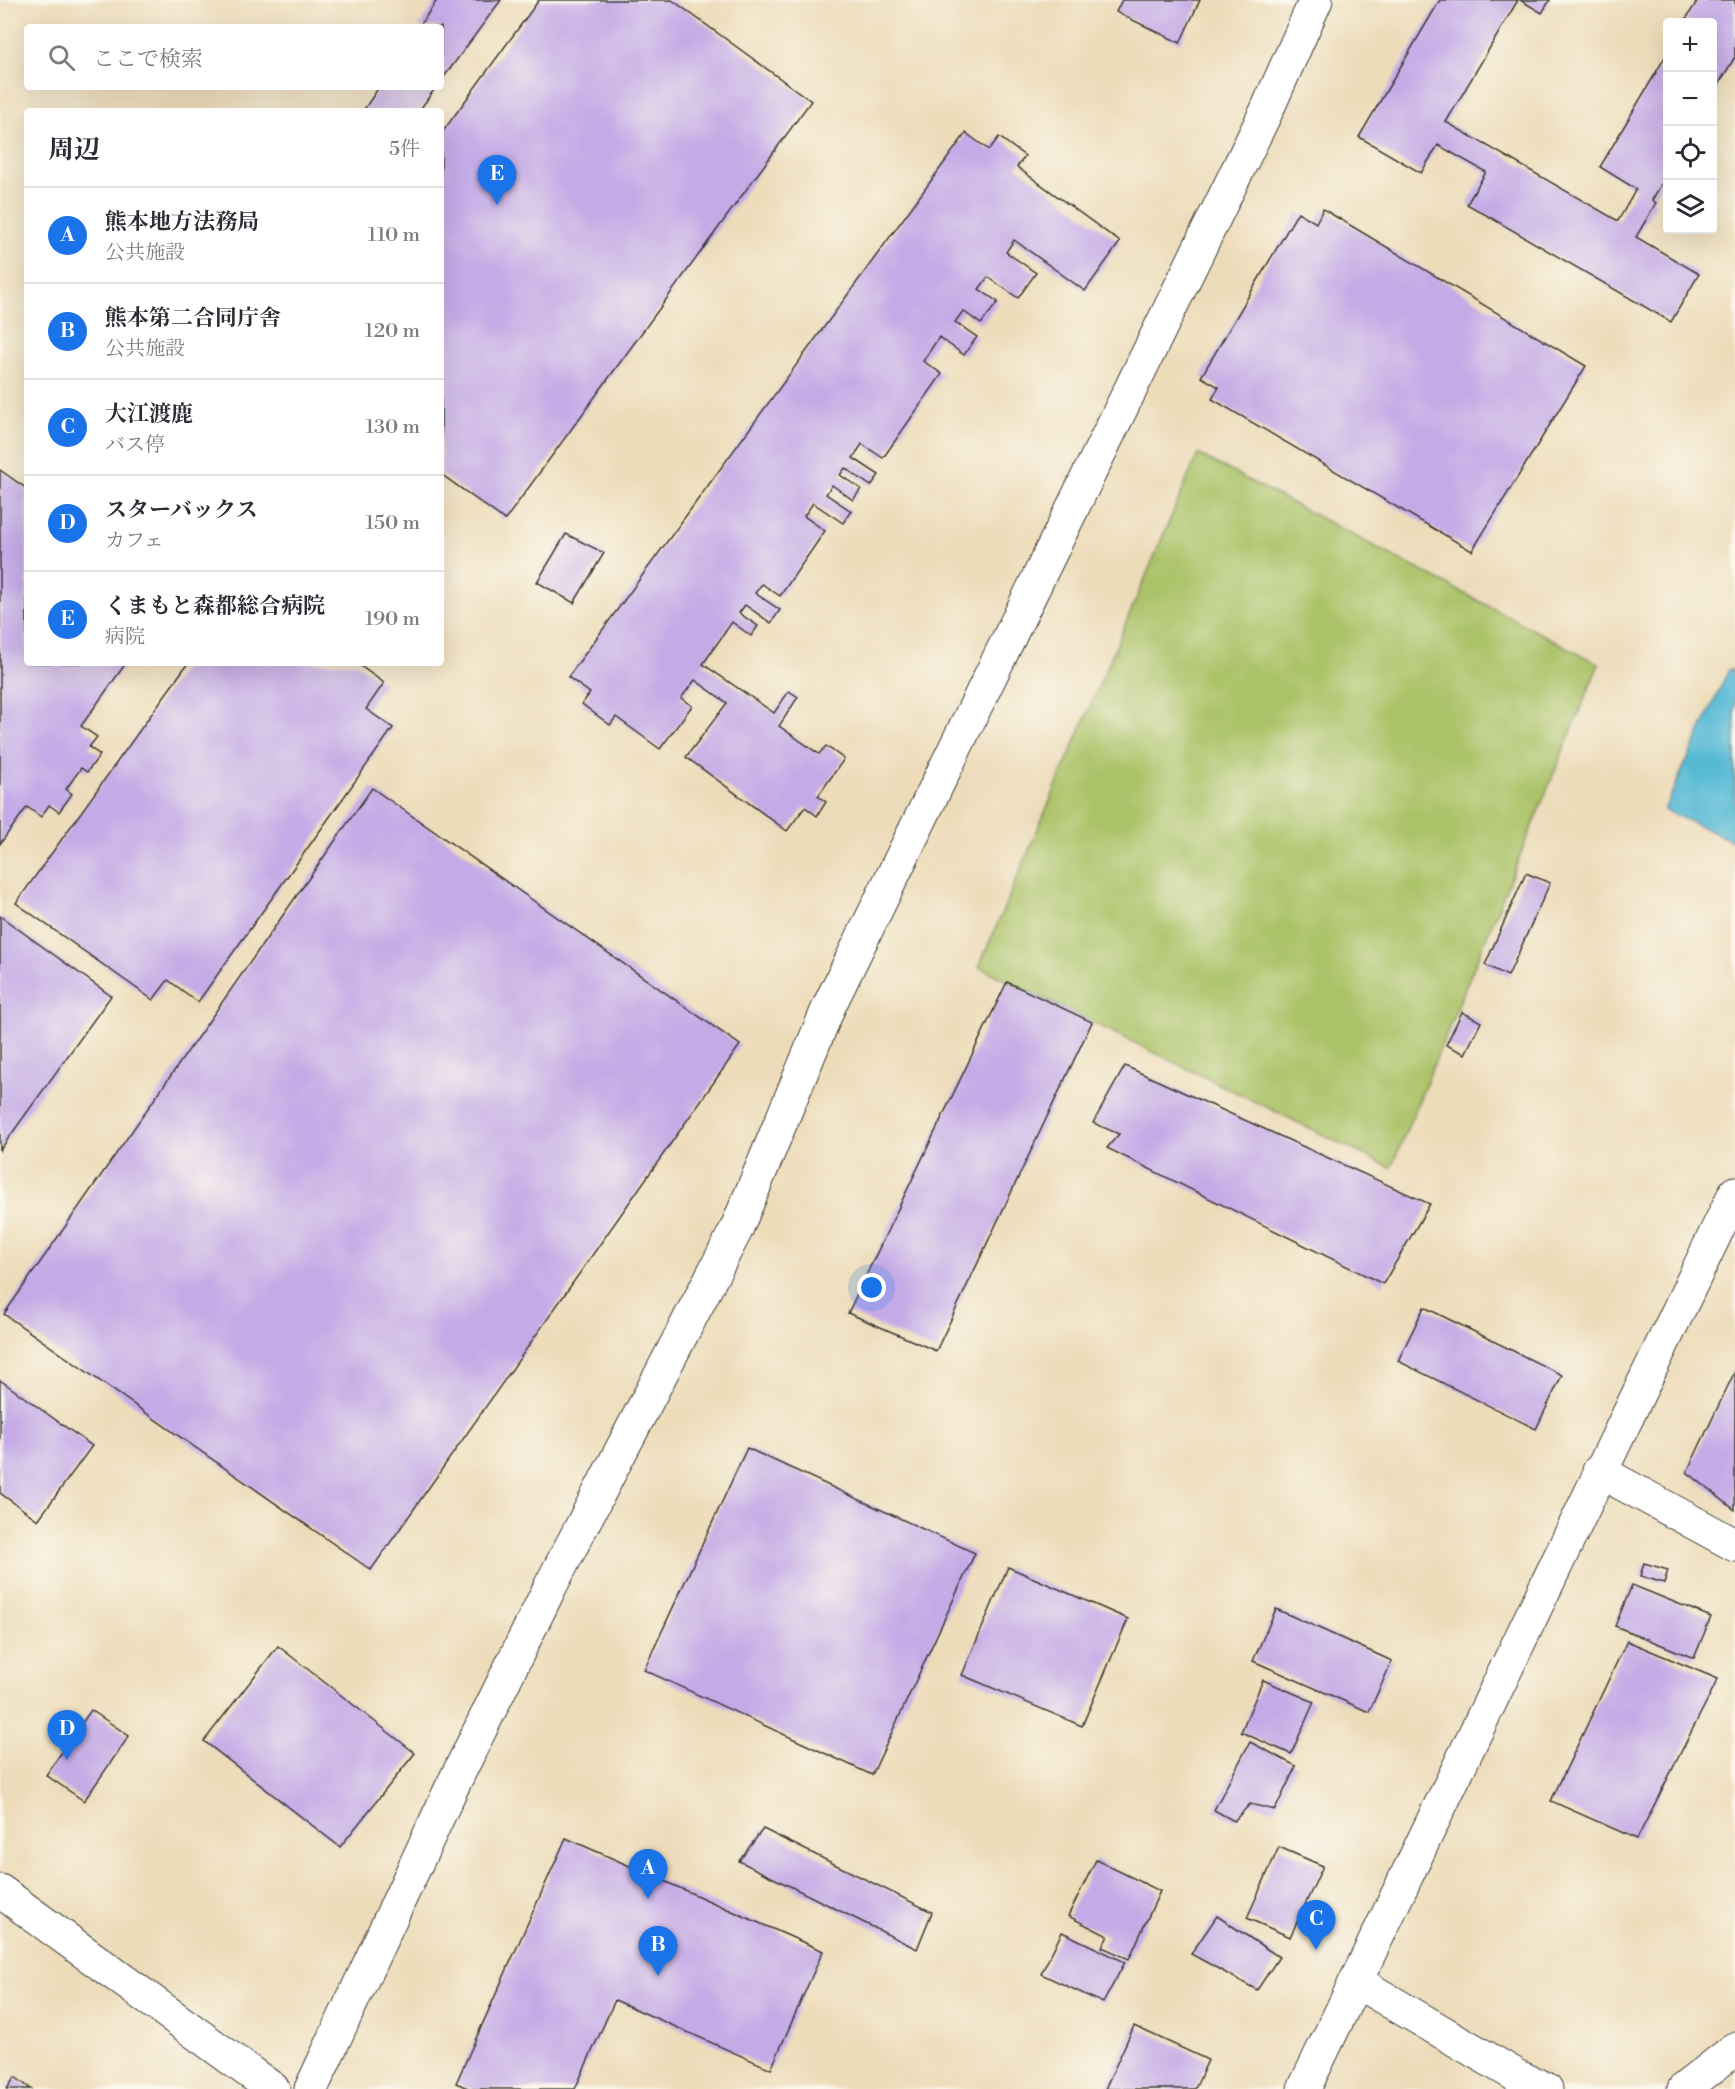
<!DOCTYPE html>
<html lang="ja">
<meta charset="utf-8">
<style>
:root{--surface:#fff;--page:#f7f7f7;--text:#2b2b33;--muted:#7c7c81;--line:#e1e1e2;--accent:#1a73e8}
body{margin:0;font-family:"Libre Bodoni","Noto Serif JP",serif;background:var(--page);color:var(--text)}
.controls{position:absolute;right:18px;top:18px;display:grid;overflow:hidden;border-radius:6px;box-shadow:0 6px 24px #0002}
.controls button{width:54px;height:54px;display:grid;place-items:center;padding:0;border:0;border-bottom:2px solid var(--line);background:var(--surface);color:var(--text);font:30px sans-serif}
.you{position:absolute;left:872px;top:1288px;width:21px;height:21px;margin:-15px;border:4px solid #fff;border-radius:50%;background:#1a73e8;box-shadow:0 0 0 9px #1a73e833}
.badge{display:grid;place-items:center;width:39px;height:39px;border-radius:50%;background:var(--accent);color:#fff;font-size:20px;font-weight:700}
.pin{position:absolute;translate:-50% -50px;filter:drop-shadow(0 2px 3px #0008)}
.pin::after{content:'';position:absolute;top:32px;width:21px;height:18px;background:inherit;clip-path:polygon(0 0,100% 0,50% 100%)}
.list{margin:0;padding:0;list-style:none}
h2{display:flex;justify-content:space-between;align-items:center;height:78px;margin:0;padding:0 24px;font-size:26px}
h2 small{font-size:20px;font-weight:400;color:var(--muted)}
.list li{display:grid;grid-template-columns:39px 1fr auto;gap:18px;align-items:center;box-sizing:border-box;height:96px;padding:0 24px;border-top:2px solid var(--line)}
.list b{display:block;font-size:22px;white-space:nowrap}
.list p{margin:0;font-size:20px;white-space:nowrap;color:var(--muted)}
.list em{font-size:20px;font-style:normal;color:var(--muted)}
.icon{flex:none;width:33px;height:33px;fill:none;stroke:currentColor;stroke-width:2;stroke-linecap:round;stroke-linejoin:round}
.map{position:relative;flex:none;width:1735px;height:2089px;overflow:hidden}
.search{position:absolute;background:var(--surface);box-shadow:0 6px 24px #0002;left:24px;top:24px;width:420px;height:66px;display:flex;align-items:center;gap:15px;box-sizing:border-box;padding:0 21px;border-radius:6px;color:var(--muted);font-size:22px}
.panel{position:absolute;background:var(--surface);box-shadow:0 6px 24px #0002;left:24px;top:108px;width:420px;height:558px;border-radius:6px}
.map>svg:first-child{display:block}
.green{fill:#abc267;stroke:#646f42;stroke-width:1.5}
.water{fill:#57bad5;stroke:#3a6b78;stroke-width:1.5}
.building{fill:#c4aae6}
.lines{fill:none;stroke-linecap:round;stroke-linejoin:round}
.minor-casing{stroke:#3b3934;stroke-width:35}
.minor{stroke:#fff;stroke-width:33}
</style>
<div class="map">
<svg width="1735" height="2089" viewBox="0 0 1735 2089">
<rect width="100%" height="100%" fill="#fbf7ec"/>
<filter id="ink" filterUnits="userSpaceOnUse"><feTurbulence type="fractalNoise" baseFrequency=".0167" numOctaves="2"/><feDisplacementMap in="SourceGraphic" scale="12" xChannelSelector="R" yChannelSelector="G"/><feConvolveMatrix kernelMatrix="1 2 1 2 8 2 1 2 1" color-interpolation-filters="sRGB"/></filter>
<filter id="wash" filterUnits="userSpaceOnUse"><feTurbulence type="fractalNoise" baseFrequency=".008" numOctaves="4" result="noise"/><feDisplacementMap in="SourceGraphic" scale="24" xChannelSelector="R" yChannelSelector="G"/><feGaussianBlur stdDeviation="1.35" result="paint"/><feColorMatrix in="noise" values="0 0 0 0 0 0 0 0 0 0 0 0 0 0 0 0 0 1.4 0 .05"/><feComposite in="paint" operator="in"/></filter>
<g filter="url(#wash)">
<rect width="100%" height="100%" fill="#eddcb9"/>
<path class="green" d="M1198 454 1599 664 1391 1168 979 967Z"/>
<path class="water" d="M1729 669 1735 672V842L1664 810Z"/>
<g id="blocks">
<g class="building">
<path d="M437 0H501L441 81V27H419Z"/>
<path d="M539 0H672L811 101 505 520 441 474V134Z"/>
<path d="M1122 0H1200L1180 43 1116 12Z"/>
<path d="M1440 0H1518L1446 122 1618 221 1636 189 1600 167 1668 52V173L1652 200 1656 203 1636 237 1699 274 1671 322 1467 204 1486 172 1438 145 1421 173 1359 137Z"/>
<path d="M1520 0H1550L1542 13Z"/>
<path d="M1698 0H1735V57L1712 95V22H1684Z"/>
<path d="M379 87H436L419 111H363Z"/>
<path d="M966 133 989 150 999 137 1025 156 1017 167 1120 242 1085 291 1014 240 1006 252 1036 273 1018 298 988 277 979 289 998 302 981 324 963 311 955 322 977 337 964 355 939 337 923 361 942 374 883 458 862 444 853 458 879 475 871 486 845 468 840 475 861 489 853 500 832 485 826 494 851 511 843 523 813 503 804 516 825 531 780 596 762 584 755 593 780 610 771 623 745 605 739 613 758 626 751 636 732 622 703 664 774 713 789 691 798 697 779 726 819 754 826 746 844 759 818 796 826 802 817 816 805 807 787 831 686 757 727 703 695 680 681 698 692 706 660 749 616 717 610 725 582 704 590 693 568 677Z"/>
<path d="M1323 209 1586 366 1472 551 1212 399 1219 387 1201 377 1298 212 1316 223Z"/>
<path d="M0 470 27 489V663H126L81 726 97 737 89 747 100 755 87 772 81 768 66 789 72 794 59 812 49 805 41 817 27 807 0 844Z"/>
<path d="M566 534 604 553 574 603 537 582Z"/>
<path d="M188 663H356L384 683 366 709 393 728 198 1002 168 980 153 1000 16 903Z"/>
<path d="M372 788 740 1045 371 1570 4 1314Z"/>
<path d="M1526 873 1550 883 1508 976 1485 965Z"/>
<path d="M0 916 111 996 0 1150Z"/>
<path d="M1007 982 1092 1022 936 1351 848 1313Z"/>
<path d="M1462 1012 1481 1022 1465 1054 1446 1045Z"/>
<path d="M1125 1066 1430 1204 1383 1284 1107 1148 1119 1134 1093 1123Z"/>
<path d="M1424 1307 1562 1375 1536 1429 1398 1361Z"/>
<path d="M1735 1371V1510L1687 1472Z"/>
<path d="M0 1380 92 1446 38 1520 0 1493Z"/>
<path d="M747 1448 975 1553 872 1775 644 1670Z"/>
<path d="M1644 1563 1668 1570 1664 1583 1640 1576Z"/>
<path d="M1008 1567 1128 1619 1082 1726 962 1675Z"/>
<path d="M1632 1585 1711 1617 1694 1658 1615 1626Z"/>
<path d="M1276 1609 1392 1661 1369 1712 1253 1661Z"/>
<path d="M1627 1641 1718 1679 1637 1839 1551 1801Z"/>
<path d="M278 1646 415 1753 340 1847 204 1741Z"/>
<path d="M1263 1680 1314 1702 1291 1754 1241 1732Z"/>
<path d="M91 1710 129 1736 84 1801 46 1775Z"/>
<path d="M1250 1742 1296 1766 1275 1810 1250 1804 1234 1821 1214 1810Z"/>
<path d="M763 1829 932 1912 917 1949 739 1861Z"/>
<path d="M566 1838 823 1951 771 2069 615 2000 575 2089H470L456 2083Z"/>
<path d="M1279 1847 1323 1866 1290 1937 1247 1918Z"/>
<path d="M1096 1860 1160 1891 1129 1959 1102 1947 1108 1936 1068 1916Z"/>
<path d="M1217 1916 1279 1957 1257 1990 1191 1954Z"/>
<path d="M1062 1932 1125 1962 1103 2003 1041 1974Z"/>
<path d="M1134 2026 1208 2060 1195 2089H1105Z"/>
<path d="M15 2077 31 2089H7Z"/>
</g>
</g>
</g>
<g filter="url(#ink)">
<use href="#blocks" fill-opacity="0" stroke="#3b3934" stroke-width="1.5"/>
<g class="lines">
<defs>
<g id="minor">
<path d="M1599 1471 1735 1545"/>
<path d="M0 1891 273 2089"/>
<path d="M1357 1982 1519 2077 1546 2089"/>
<path d="M311 2089 450 1791 551 1585 736 1230 830 1004 1266 112 1316 0"/>
<path d="M1304 2089 1735 1193"/>
<path d="M1684 2089 1735 2049"/>
</g>
</defs>
<use href="#minor" class="minor-casing"/>
<use href="#minor" class="minor"/>
</g>
</g>
</svg>
<div class="controls">
<button>+</button>
<button>−</button>
<button><svg class="icon" aria-label="locate" viewBox="0 0 24 24"><circle cx="12" cy="12" r="6"/><path d="M12 2v4M12 18v4M2 12h4M18 12h4"/></svg></button>
<button><svg class="icon" aria-label="layers" viewBox="0 0 24 24"><path d="M12 4l9 5-9 5-9-5zM3 14l9 5 9-5"/></svg></button>
</div>
<div class="you"></div>
<div class="pin badge" style="left:648px;top:1899px">A</div>
<div class="pin badge" style="left:658px;top:1976px">B</div>
<div class="pin badge" style="left:1316px;top:1950px">C</div>
<div class="pin badge" style="left:67px;top:1760px">D</div>
<div class="pin badge" style="left:497px;top:205px">E</div>
<div class="search"><svg class="icon" aria-label="search" viewBox="0 0 24 24"><circle cx="10" cy="10" r="6"/><path d="M15 15l6 6"/></svg>ここで検索</div>
<section class="panel">
<h2>周辺<small>5件</small></h2>
<ul class="list">
<li><span class="badge">A</span><div><b>熊本地方法務局</b><p>公共施設</p></div><em>110 m</em></li>
<li><span class="badge">B</span><div><b>熊本第二合同庁舎</b><p>公共施設</p></div><em>120 m</em></li>
<li><span class="badge">C</span><div><b>大江渡鹿</b><p>バス停</p></div><em>130 m</em></li>
<li><span class="badge">D</span><div><b>スターバックス</b><p>カフェ</p></div><em>150 m</em></li>
<li><span class="badge">E</span><div><b>くまもと森都総合病院</b><p>病院</p></div><em>190 m</em></li>
</ul>
</section>
</div>
